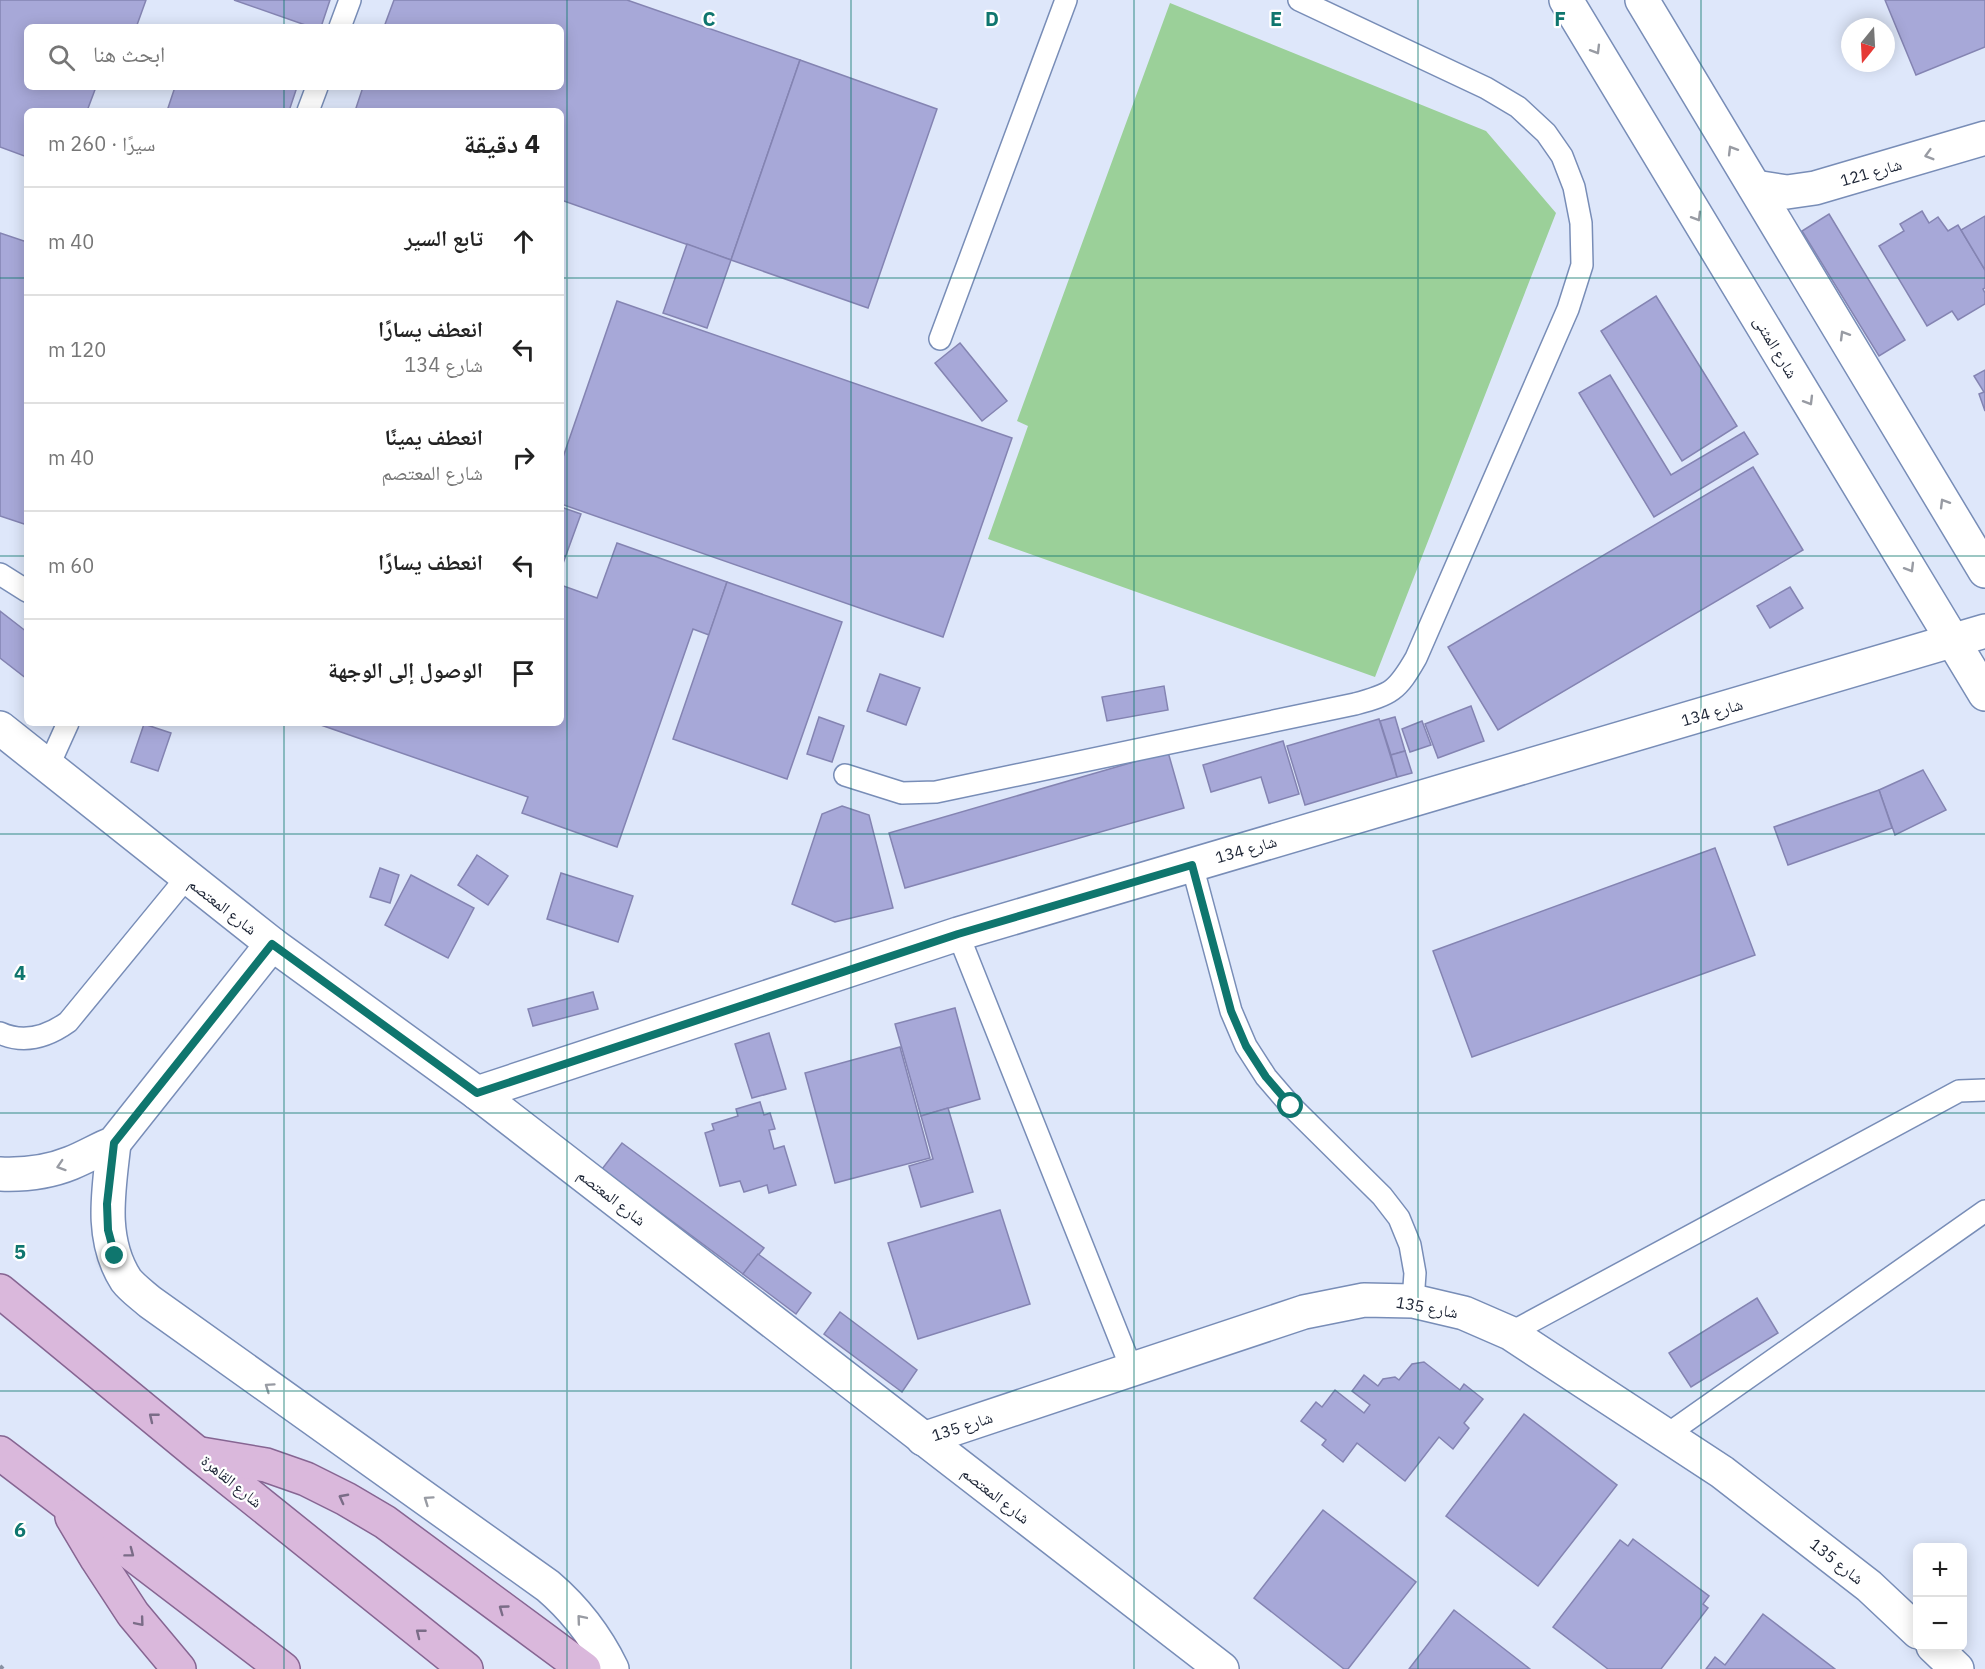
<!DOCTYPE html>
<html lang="ar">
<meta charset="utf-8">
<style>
:root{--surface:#fff;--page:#f2f2f2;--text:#222;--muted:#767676;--line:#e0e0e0}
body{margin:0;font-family:"IBM Plex Sans","Noto Naskh Arabic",sans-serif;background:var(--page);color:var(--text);direction:rtl}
.controls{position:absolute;right:18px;bottom:18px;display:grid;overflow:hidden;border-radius:9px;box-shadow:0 3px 15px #0003}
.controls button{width:54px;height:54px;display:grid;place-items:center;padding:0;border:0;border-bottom:2px solid var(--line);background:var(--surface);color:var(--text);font:30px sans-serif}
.compass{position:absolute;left:1841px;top:18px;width:54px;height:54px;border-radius:50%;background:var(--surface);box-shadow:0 3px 15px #0003;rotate:198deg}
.stop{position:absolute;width:18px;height:18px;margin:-14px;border:4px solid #0f766e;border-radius:50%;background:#fff}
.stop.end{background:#0f766e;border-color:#fff;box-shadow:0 2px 6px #0008}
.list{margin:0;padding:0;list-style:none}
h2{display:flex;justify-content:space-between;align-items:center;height:78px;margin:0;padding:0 24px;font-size:26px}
h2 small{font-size:20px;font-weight:400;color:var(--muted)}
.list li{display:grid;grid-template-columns:39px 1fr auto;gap:18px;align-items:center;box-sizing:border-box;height:108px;padding:0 24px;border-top:2px solid var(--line)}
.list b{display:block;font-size:22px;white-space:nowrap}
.list p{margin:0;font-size:20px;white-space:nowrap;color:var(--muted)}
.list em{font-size:20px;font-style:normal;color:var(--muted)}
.icon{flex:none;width:33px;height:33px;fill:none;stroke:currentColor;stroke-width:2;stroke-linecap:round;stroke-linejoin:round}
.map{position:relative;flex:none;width:1985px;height:1669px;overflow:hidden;direction:ltr}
.search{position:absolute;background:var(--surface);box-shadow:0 3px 15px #0003;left:24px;top:24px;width:540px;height:66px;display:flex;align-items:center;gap:15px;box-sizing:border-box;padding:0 21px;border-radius:9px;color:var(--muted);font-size:22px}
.panel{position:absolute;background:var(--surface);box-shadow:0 3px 15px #0003;left:24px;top:108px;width:540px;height:618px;border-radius:9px;direction:rtl}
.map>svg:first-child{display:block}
.green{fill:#9bd099}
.building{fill:#a7a8d8;stroke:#8484b2;stroke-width:1.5}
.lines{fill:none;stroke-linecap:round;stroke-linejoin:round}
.lane-casing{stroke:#788db7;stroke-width:24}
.street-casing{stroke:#788db7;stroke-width:36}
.secondary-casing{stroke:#788db7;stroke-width:36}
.primary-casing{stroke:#866592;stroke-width:36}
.path{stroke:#8891a3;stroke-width:4;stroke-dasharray:4.5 4.5;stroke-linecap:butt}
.lane{stroke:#fff;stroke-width:21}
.street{stroke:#fff;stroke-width:33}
.secondary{stroke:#fff;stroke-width:33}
.primary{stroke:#dab8dc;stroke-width:33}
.oneway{stroke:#989ba3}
.oneway2{stroke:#7a6c87}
.route{stroke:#0f766e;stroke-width:8}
.grid{fill:none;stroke:#0f766e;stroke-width:1.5;stroke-opacity:0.55}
.labels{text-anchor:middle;stroke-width:4.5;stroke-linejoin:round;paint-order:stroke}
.street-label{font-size:16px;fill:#192132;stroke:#fff}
.grid-label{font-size:20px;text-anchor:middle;font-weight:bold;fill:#0f766e;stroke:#fff;stroke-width:4.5;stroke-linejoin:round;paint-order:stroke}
</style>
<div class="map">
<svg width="1985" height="1669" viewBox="0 0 1985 1669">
<rect width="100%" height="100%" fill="#dee7fa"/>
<path class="green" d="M1170 3 1486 131 1556 213 1375 677 988 539 1028 426 1017 421Z"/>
<g class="building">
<path d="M0 0H146L137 25 144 27H27V87H96L87 111H27V157L0 147Z"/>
<path d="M234 0H330L321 27H311Z"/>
<path d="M394 0H627L800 60 731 260 561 200V111H355L363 87H561V27H384Z"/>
<path d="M1885 0H1985V47L1916 75Z"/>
<path d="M800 60 937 109 868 308 731 260Z"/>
<path d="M175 87H297L289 111H167Z"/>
<path d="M1922 211 1929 223 1938 217 1948 231 1958 225 1985 270V288L1983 289 1985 293V304L1958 320 1952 311 1927 326 1879 246 1904 231 1900 224Z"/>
<path d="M1829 214 1905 340 1879 356 1802 231Z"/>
<path d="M1985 216V270L1961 230Z"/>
<path d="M0 233 27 242V525L0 516Z"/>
<path d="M687 244 731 260 707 328 663 313Z"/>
<path d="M1656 296 1737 426 1682 461 1601 331Z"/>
<path d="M617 301 1012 438 943 637 561 504V463Z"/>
<path d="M960 343 1007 401 982 421 935 363Z"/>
<path d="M1985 370V411L1979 394 1984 392 1974 376Z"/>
<path d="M1610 375 1671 475 1744 432 1758 454 1654 517 1579 393Z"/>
<path d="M1753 467 1803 550 1498 730 1448 647Z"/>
<path d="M561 507 581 514 561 569Z"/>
<path d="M617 543 727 582 709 635 693 629 617 847 522 813 528 797 315 723H561V585L597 598Z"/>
<path d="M727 582 842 622 787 779 673 739Z"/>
<path d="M1790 587 1803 608 1770 628 1757 606Z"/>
<path d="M0 611 27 632V679L0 658Z"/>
<path d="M880 674 920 688 906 725 867 711Z"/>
<path d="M1164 686 1168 710 1107 721 1102 697Z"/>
<path d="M1471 706 1484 741 1438 758 1425 724Z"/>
<path d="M819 717 844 726 832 762 807 754Z"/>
<path d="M1395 717 1405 751 1391 755 1380 721Z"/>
<path d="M1379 719 1397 777 1305 805 1287 746Z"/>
<path d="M1422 721 1431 745 1410 752 1402 729Z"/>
<path d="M144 724 171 733 158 771 131 762Z"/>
<path d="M1283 741 1299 794 1269 803 1261 777 1211 792 1203 765Z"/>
<path d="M1405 751 1412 773 1397 777 1391 755Z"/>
<path d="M1168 752 1184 808 905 888 889 833Z"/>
<path d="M1923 770 1946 810 1895 835 1879 790Z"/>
<path d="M1879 790 1892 828 1788 865 1774 827Z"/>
<path d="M842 806 869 815 893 908 835 922 792 904 822 814Z"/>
<path d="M1715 848 1755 955 1472 1057 1433 951Z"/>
<path d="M477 855 508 876 488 905 458 885Z"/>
<path d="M380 868 399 875 390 903 370 897Z"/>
<path d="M561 873 633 896 618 942 547 919Z"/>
<path d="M411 875 474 908 448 958 385 925Z"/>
<path d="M593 992 598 1009 533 1026 528 1009Z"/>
<path d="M955 1008 980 1099 921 1116 895 1024Z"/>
<path d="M769 1033 786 1089 752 1098 735 1044Z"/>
<path d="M900 1047 930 1158 835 1183 805 1073Z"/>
<path d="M760 1102 764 1115 770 1113 775 1129 769 1130 774 1149 784 1146 796 1185 769 1193 767 1185 744 1192 740 1181 720 1186 705 1133 714 1130 712 1124 738 1116 736 1109Z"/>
<path d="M948 1108 973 1192 921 1207 909 1166 933 1159 921 1116Z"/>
<path d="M622 1143 764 1248 743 1274 602 1169Z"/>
<path d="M1000 1210 1030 1304 918 1339 888 1243Z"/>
<path d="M758 1254 811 1293 796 1314 743 1274Z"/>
<path d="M1757 1298 1778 1333 1691 1387 1669 1353Z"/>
<path d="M840 1312 917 1370 902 1392 824 1334Z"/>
<path d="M1424 1362 1460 1390 1464 1384 1483 1399 1464 1423 1469 1428 1453 1449 1439 1437 1405 1481 1357 1443 1343 1462 1322 1445 1326 1440 1301 1421 1316 1402 1322 1407 1335 1390 1364 1413 1370 1405 1352 1391 1364 1375 1378 1386 1383 1379 1395 1377 1399 1380 1412 1364Z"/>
<path d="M1524 1414 1617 1485 1538 1586 1446 1516Z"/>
<path d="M1323 1510 1416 1582 1348 1669H1344L1254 1598Z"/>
<path d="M1633 1539 1709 1596 1703 1604 1708 1608 1661 1669H1608L1553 1627 1620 1540 1628 1546Z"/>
<path d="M1454 1610 1530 1669H1409Z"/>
<path d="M1763 1614 1835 1669H1706L1715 1657 1725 1665Z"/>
</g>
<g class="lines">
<defs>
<g id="lane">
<path d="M340 27 350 0"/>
<path d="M308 111 317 87"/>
<path d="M940 339 1066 0"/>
<path d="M0 574 27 591"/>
<path d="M49 765 68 723"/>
<path d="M845 775 902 793 936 792 1355 704C1392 694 1397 691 1416 658L1568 309 1582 265 1581 223 1574 187 1562 156 1546 133 1518 107 1486 88 1299 0"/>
<path d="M1192 865 1231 1011 1246 1046 1266 1077 1291 1106 1382 1196 1399 1218 1410 1245 1415 1273 1413 1301"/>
<path d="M958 934 1132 1370"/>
<path d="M0 1033C24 1044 47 1037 68 1022L187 877"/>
<path d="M1510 1333 1959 1091 1985 1090"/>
<path d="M1665 1436 1985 1211"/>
</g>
<g id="street">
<path d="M1755 187 1787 192 1815 188 1985 138"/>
<path d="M0 728 272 944 477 1093 1222 1669"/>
<path d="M477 1093 958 934 1985 631"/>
<path d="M114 1143C109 1189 99 1238 126 1280 132 1288 142 1295 150 1302L548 1586C576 1610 596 1636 612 1669"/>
<path d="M0 1174C24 1175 49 1172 71 1163 86 1157 99 1149 114 1143L272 944"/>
<path d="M923 1439 1304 1312 1364 1300 1413 1301 1464 1313 1510 1333 1722 1472 1869 1586 1918 1632"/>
<path d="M1933 1646 1957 1669"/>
</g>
<g id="secondary">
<path d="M1566 0 1985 694"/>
<path d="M1642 0 1985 571"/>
</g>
<g id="primary">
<path d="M0 1291 198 1454 466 1669"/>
<path d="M0 1453 283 1669"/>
<path d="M201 1454 266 1465 306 1479 346 1499 385 1522 584 1669"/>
<path d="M72 1517 97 1559 133 1614 179 1669"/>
</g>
</defs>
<use href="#lane" class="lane-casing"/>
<use href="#street" class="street-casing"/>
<use href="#secondary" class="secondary-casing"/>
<use href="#primary" class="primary-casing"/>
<path class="path" d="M0 1666 3 1669"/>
<use href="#lane" class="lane"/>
<use href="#street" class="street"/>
<use href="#secondary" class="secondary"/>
<use href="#primary" class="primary"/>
</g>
<defs><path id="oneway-chevron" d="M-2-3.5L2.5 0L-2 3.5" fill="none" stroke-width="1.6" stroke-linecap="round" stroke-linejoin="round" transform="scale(1.5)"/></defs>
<g class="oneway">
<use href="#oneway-chevron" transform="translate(1596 50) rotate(59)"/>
<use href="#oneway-chevron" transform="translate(1732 150) rotate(-121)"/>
<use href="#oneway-chevron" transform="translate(1929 155) rotate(164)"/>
<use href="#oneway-chevron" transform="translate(1697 217) rotate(59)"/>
<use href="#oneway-chevron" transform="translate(1844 335) rotate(-121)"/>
<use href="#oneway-chevron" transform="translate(1809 401) rotate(59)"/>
<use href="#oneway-chevron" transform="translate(1944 503) rotate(-121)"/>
<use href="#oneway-chevron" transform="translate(1910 568) rotate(59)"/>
<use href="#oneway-chevron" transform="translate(61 1166) rotate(162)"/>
<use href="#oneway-chevron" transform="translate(269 1387) rotate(-145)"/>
<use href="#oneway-chevron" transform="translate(428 1500) rotate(-145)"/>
<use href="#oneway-chevron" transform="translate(581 1619) rotate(-130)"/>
</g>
<g class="oneway2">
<use href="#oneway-chevron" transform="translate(153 1417) rotate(-141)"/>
<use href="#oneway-chevron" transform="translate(343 1498) rotate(-152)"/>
<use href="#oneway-chevron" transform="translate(130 1553) rotate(37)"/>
<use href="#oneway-chevron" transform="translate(503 1609) rotate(-144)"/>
<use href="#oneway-chevron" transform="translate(140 1622) rotate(50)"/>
<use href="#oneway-chevron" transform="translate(420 1633) rotate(-142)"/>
</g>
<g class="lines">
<path class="route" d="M115 1256 108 1230 107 1204 114 1143 272 944 477 1093 958 934 1192 865 1231 1011 1246 1046 1266 1077 1291 1106"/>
</g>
<path class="grid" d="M284 0V27M567 0V1669M851 0V1669M1134 0V1669M1418 0V1669M1701 0V1669M284 87V111M0 278H27M561 278H1985M0 556H27M561 556H1985M284 723V1669M0 834H1985M0 1113H1985M0 1391H1985"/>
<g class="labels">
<g class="street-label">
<text transform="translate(1871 172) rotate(-16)" y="6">شارع 121</text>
<text transform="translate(1776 347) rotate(59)" y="6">شارع المثنى</text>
<text transform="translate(1712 712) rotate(-16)" y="6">شارع 134</text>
<text transform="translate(1246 849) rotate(-16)" y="6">شارع 134</text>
<text transform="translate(223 906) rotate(38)" y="6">شارع المعتصم</text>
<text transform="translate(612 1197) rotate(38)" y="6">شارع المعتصم</text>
<text transform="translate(1427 1307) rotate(10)" y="6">شارع 135</text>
<text transform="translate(962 1426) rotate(-18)" y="6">شارع 135</text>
<text transform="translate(232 1481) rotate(39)" y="6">شارع القاهرة</text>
<text transform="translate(996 1495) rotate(38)" y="6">شارع المعتصم</text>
<text transform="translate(1837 1561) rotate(38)" y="6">شارع 135</text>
</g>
</g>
<g class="grid-label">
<text x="709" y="26">C</text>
<text x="992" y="26">D</text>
<text x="1276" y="26">E</text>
<text x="1560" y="26">F</text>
<text x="20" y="980">4</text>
<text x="20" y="1259">5</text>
<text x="20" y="1537">6</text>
</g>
</svg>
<div class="controls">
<button>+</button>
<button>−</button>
</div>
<svg class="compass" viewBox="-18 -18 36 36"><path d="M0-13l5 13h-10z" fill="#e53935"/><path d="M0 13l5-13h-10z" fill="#767676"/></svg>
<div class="stop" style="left:1291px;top:1106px"></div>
<div class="stop end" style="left:115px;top:1256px"></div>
<div class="search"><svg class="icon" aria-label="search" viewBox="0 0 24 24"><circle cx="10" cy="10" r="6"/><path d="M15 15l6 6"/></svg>ابحث هنا</div>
<section class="panel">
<h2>4 دقيقة<small>سيرًا · 260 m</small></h2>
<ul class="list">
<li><svg class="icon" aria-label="ahead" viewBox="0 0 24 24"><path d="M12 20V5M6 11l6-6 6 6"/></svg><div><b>تابع السير</b></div><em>40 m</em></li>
<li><svg class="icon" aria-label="left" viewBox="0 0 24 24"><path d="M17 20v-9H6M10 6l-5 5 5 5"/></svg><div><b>انعطف يسارًا</b><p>شارع 134</p></div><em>120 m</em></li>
<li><svg class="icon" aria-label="right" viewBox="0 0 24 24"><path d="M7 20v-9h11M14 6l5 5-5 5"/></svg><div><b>انعطف يمينًا</b><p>شارع المعتصم</p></div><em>40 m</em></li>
<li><svg class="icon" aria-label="left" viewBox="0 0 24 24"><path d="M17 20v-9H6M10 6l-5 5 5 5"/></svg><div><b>انعطف يسارًا</b></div><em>60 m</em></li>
<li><svg class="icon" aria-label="arrive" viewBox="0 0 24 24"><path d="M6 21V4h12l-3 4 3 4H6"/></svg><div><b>الوصول إلى الوجهة</b></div></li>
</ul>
</section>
</div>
